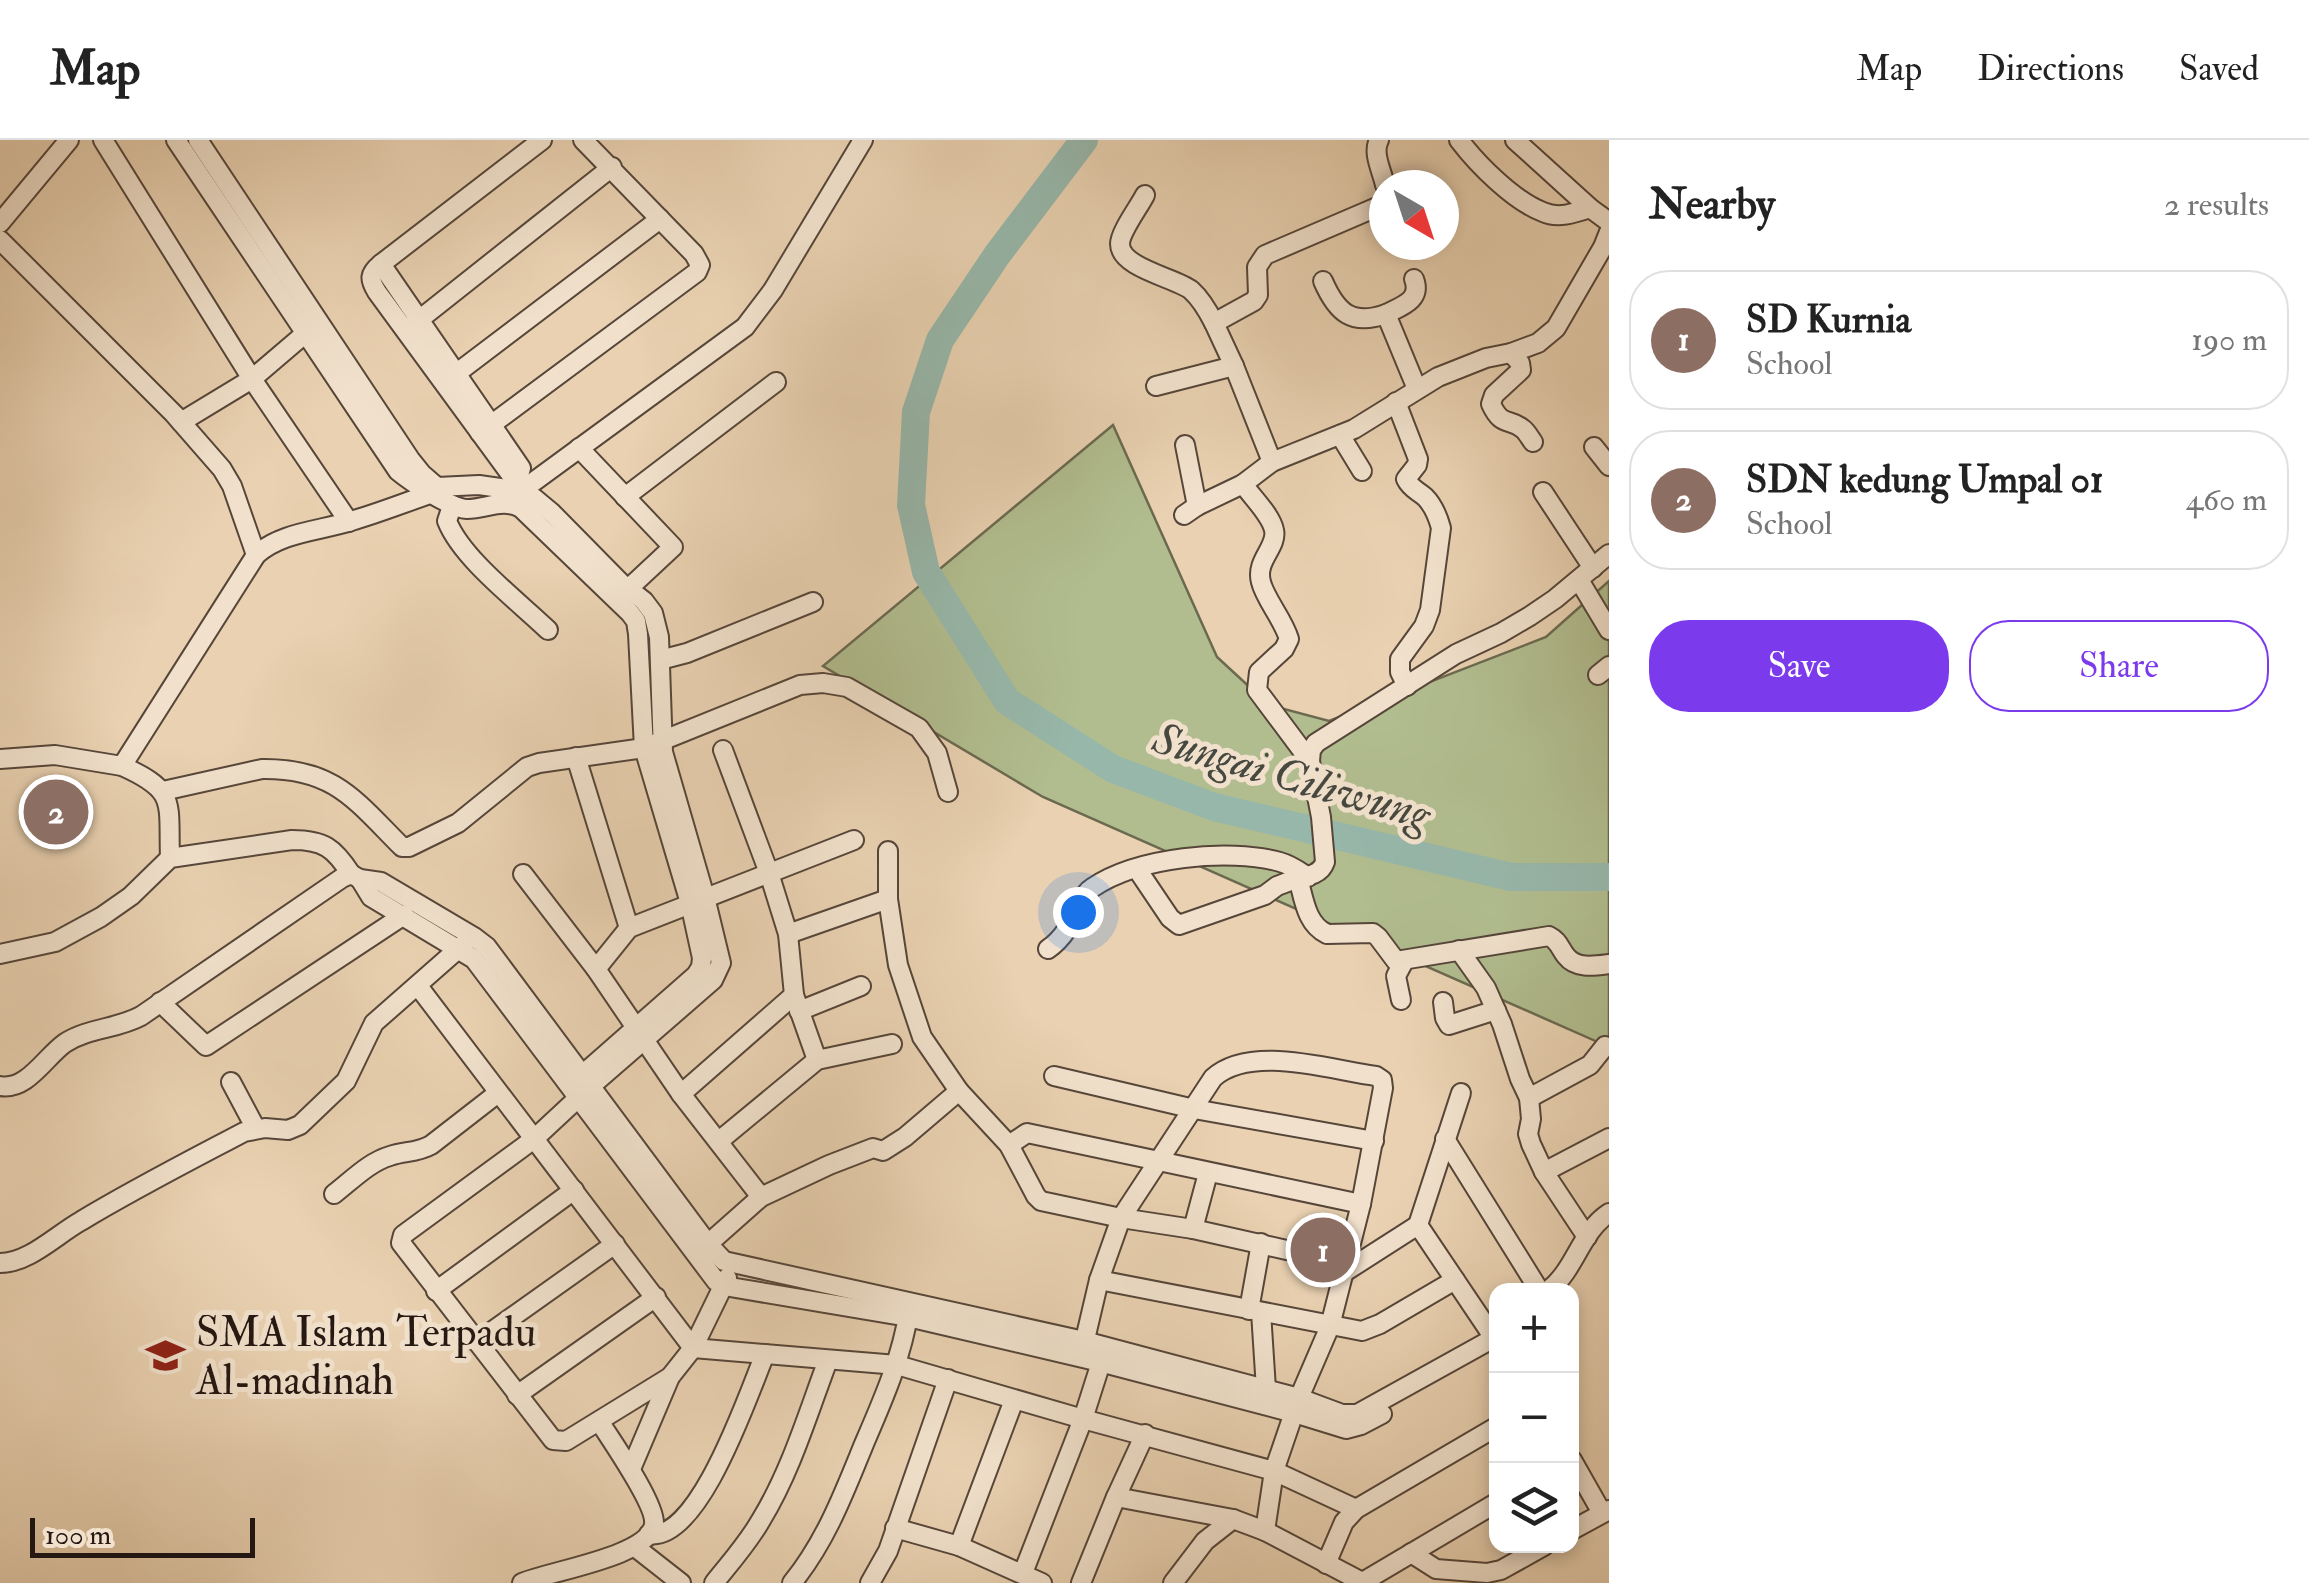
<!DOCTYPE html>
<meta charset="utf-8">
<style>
:root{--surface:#fff;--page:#f2f2f2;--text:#222;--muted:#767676;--line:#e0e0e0;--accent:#7c3aed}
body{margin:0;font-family:"IM FELL Double Pica",serif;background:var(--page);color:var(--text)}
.controls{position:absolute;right:30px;bottom:30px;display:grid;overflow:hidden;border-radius:20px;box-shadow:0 5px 15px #0003}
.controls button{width:90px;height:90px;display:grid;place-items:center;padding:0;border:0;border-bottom:2px solid var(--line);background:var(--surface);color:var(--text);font:50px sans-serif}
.compass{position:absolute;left:1369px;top:30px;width:90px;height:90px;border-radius:50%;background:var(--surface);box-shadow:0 5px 15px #0003;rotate:141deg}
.scale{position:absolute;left:30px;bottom:25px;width:225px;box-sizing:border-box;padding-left:10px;border:5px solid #251812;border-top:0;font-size:28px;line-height:35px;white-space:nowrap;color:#251812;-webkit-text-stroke:8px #f1e1cc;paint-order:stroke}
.you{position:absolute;left:1078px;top:772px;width:35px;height:35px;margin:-25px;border:8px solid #fff;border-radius:50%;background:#1a73e8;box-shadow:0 0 0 15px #1a73e833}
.badge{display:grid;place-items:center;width:65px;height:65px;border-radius:50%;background:var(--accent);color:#fff;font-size:32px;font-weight:700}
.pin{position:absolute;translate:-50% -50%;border:5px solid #fff;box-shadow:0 2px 10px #0006}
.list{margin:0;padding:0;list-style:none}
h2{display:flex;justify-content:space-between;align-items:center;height:130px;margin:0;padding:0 40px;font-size:42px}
h2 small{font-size:32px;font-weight:400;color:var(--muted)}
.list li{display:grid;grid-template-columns:65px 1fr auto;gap:30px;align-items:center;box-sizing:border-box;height:140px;margin:0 20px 20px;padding:0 20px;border:2px solid var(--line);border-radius:40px}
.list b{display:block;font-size:38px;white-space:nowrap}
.list p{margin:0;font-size:32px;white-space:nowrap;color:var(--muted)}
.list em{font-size:32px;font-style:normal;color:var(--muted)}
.actions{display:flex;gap:20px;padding:30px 40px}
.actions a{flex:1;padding:22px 0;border:2px solid var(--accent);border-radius:40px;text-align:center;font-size:35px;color:var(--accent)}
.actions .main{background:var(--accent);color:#fff}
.icon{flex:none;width:55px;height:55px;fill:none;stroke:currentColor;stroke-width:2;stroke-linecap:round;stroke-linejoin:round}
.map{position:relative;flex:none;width:1609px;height:1443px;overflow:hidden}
header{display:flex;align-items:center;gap:60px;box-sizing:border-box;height:140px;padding:0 50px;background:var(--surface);border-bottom:2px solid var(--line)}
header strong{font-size:48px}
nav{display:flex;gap:55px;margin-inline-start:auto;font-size:35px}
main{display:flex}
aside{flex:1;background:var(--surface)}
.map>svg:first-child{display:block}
.green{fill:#b1bd8f;stroke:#6b6a50;stroke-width:2.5}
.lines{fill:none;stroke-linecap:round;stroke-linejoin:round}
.river{stroke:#97b7aa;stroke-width:28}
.street-casing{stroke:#56463a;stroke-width:22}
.street{stroke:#f1e1cc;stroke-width:18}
.labels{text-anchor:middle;stroke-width:10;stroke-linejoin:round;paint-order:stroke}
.poi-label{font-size:42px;fill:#251812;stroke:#f1e1cc;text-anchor:start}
.water-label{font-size:45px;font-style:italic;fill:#474840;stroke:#f1e1cc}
</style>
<header>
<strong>Map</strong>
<nav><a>Map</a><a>Directions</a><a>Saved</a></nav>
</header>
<main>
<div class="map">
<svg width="1609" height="1443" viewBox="0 0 1609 1443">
<rect width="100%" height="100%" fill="#e9d1b1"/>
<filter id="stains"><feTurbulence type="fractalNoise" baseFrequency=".002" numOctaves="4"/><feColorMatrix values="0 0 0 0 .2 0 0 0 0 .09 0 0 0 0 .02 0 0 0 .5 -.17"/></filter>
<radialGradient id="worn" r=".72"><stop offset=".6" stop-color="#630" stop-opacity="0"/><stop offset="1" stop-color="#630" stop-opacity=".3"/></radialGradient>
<path class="green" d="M1113 285 1217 517 1269 565 1329 581 1546 497 1609 441V907L1043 657 823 526Z"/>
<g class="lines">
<path class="river" d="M1084 0 997 115 940 200 916 272 911 365 926 432 1007 561 1113 629 1214 667 1511 737H1609"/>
<defs>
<g id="street">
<path d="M103 0 252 239 349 382"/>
<path d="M176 0 398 331C410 341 452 369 467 369 487 369 502 358 521 368L630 473 636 481 638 494 644 608 690 763 702 818 701 827 696 835 573 943"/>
<path d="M198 0 410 319 422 334 437 347"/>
<path d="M1379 0C1372 13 1382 31 1385 45"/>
<path d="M1459 0C1478 25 1514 61 1543 72 1558 79 1575 73 1590 68"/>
<path d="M1515 0 1590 68 1609 82"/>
<path d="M1145 55C1139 67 1120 92 1120 104 1120 128 1176 138 1191 150 1201 159 1208 171 1214 183"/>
<path d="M0 83 69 0"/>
<path d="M0 100 174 274 222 329 232 346 256 415"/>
<path d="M381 124 521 328 519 335"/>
<path d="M1414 139C1422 160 1402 166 1386 174L1417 249"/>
<path d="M1323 141C1337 173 1352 186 1386 174"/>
<path d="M410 187 612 27"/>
<path d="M1511 213 1520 223 1521 230 1494 255 1491 264C1502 288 1509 277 1523 289 1527 292 1530 298 1533 302"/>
<path d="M449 239 660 79"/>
<path d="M1156 246 1234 226"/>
<path d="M1396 262 1418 319 1417 325 1406 339C1411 349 1417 350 1425 357 1433 365 1438 377 1441 388L1430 470 1424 486 1400 519V532L1407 546"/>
<path d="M181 282 252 239 314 186"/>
<path d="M480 293 697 132 700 125 694 114 583 0"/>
<path d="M1340 295 1362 331"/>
<path d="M1185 305 1197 366"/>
<path d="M1594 307 1609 326"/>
<path d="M579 308 673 407 628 449"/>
<path d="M1272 322 1234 226 1214 183 1254 161 1258 155 1257 127 1265 115 1384 64"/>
<path d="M519 336 511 335 377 152C369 139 369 134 381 124L542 0"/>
<path d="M1243 344C1252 357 1271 375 1274 390 1278 407 1255 420 1261 442 1265 459 1283 479 1289 499L1284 509 1259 532 1257 550 1310 621"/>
<path d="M437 347 479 345 521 351 534 358 552 373 621 443 644 461 653 473 659 497 663 612 705 757 721 823 713 840 591 946 534 999 403 1095 401 1103 553 1300 566 1301 670 1237"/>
<path d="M521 351 745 187 773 150 863 0"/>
<path d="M1543 352 1593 428"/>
<path d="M625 357 776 242"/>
<path d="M452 366 447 381C462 419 518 461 548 490"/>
<path d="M1184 375 1197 366 1243 344 1272 322 1354 289 1438 237 1486 218 1511 213 1538 203 1556 188 1603 107 1609 92"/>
<path d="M1609 414 1555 459 1530 476 1501 493 1456 514 1316 603 1311 610 1310 621 1321 677 1325 722C1321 734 1309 736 1298 738 1304 759 1306 784 1327 794L1373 793 1378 797 1396 821 1549 796C1559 801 1559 807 1566 816 1576 829 1594 826 1609 824"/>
<path d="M1579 440 1609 490"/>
<path d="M660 520 687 513 813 462"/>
<path d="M1598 535 1609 526"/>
<path d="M723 610 769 733 788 794 794 855 817 920"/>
<path d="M576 617 629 788"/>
<path d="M0 619 55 615 122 626 256 415C281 392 320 391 351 381 379 373 406 362 433 353L437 347"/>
<path d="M122 626C178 651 168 662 170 718"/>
<path d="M163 651 262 629C334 628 355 660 402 707H409L458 683 527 627 539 623 644 608 800 545 823 543 847 547 919 588 937 613 948 652"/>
<path d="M888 711V759L898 825 922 897 959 951"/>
<path d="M1137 729 1170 778 1179 785 1265 755 1277 746 1298 738"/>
<path d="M523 734 596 829 681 954 761 1057"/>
<path d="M360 739 371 757 474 819 716 1141 724 1146 908 1177 1100 1222 1294 1273 1346 1289 1361 1285 1382 1274"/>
<path d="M788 794 888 759"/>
<path d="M1048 809C1063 799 1072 782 1080 766 1084 759 1085 752 1092 748 1137 717 1229 708 1280 722 1291 725 1299 731 1308 737"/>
<path d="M1459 810 1486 848 1502 884 1520 939 1529 958 1531 979 1528 994 1531 1004 1544 1032 1587 1097"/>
<path d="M0 814 55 802 101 777 131 756 170 718 292 700C324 700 334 708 351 734"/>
<path d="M596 829 629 788 854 700"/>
<path d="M418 846 693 1208 897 1225 1083 1279 1274 1331 1356 1369"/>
<path d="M1401 860 1396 836 1404 821"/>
<path d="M160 862 206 906 404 775"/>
<path d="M1443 862 1445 878 1449 885 1496 870"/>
<path d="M799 871 861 846"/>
<path d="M1054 936 1194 969 1374 1001"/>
<path d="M231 942 256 989"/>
<path d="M0 946C27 951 45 917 65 903 88 888 117 889 141 876L342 738 351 734 360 739 381 742 474 797 487 807 708 1104 724 1121 1084 1201 1299 1258 1342 1274H1357L1494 1198 1418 1085 1343 1133"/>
<path d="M681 954 794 855"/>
<path d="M1529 958 1590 925 1605 906"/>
<path d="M1445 999 1539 1150"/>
<path d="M719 1001 817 920 892 904"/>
<path d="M1009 1005 1027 993 1361 1064"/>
<path d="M1544 1032 1609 998"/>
<path d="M334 1054C351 1041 369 1022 390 1016 404 1011 417 1013 431 1005L498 953"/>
<path d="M1418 1085 1461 953"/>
<path d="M1193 1089 1208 1033"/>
<path d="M708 1104 761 1057 829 1025 873 1008 883 1011 905 997 959 951 1009 1005 1036 1056 1041 1061 1121 1078 1193 1089 1344 1123"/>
<path d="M0 1123C29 1123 56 1095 81 1081 134 1049 189 1021 244 992L265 988 288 990 300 985 346 941 374 883 465 803"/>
<path d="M1099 1140 1362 1191 1380 1184 1455 1140"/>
<path d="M1549 1150C1575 1130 1581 1091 1609 1073"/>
<path d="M436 1151 574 1050"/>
<path d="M1249 1170 1261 1103"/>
<path d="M1261 1172 1266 1249"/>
<path d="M477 1202 615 1104"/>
<path d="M1083 1208 1099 1140 1121 1078 1213 938C1251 904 1330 930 1376 936L1382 940 1383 948 1361 1064 1330 1186 1299 1258 1274 1331 1265 1391 1362 1442"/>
<path d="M517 1255 656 1157"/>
<path d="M1572 1320 1602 1373"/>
<path d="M631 1329 670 1237 693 1208 727 1138"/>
<path d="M1116 1357 1233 1379 1265 1391"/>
<path d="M895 1388 959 1406 1042 1443"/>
<path d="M1572 1390 1609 1370"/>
<path d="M649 1394C699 1403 749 1252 765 1214"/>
<path d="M959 1406 1014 1260"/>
<path d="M635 1407 681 1443"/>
<path d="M1411 1413 1436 1429 1487 1433 1501 1430 1544 1406"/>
<path d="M1326 1424 1344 1382 1356 1369 1496 1287"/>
<path d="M1023 1433 1083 1279 1104 1213"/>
<path d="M522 1443C548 1431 650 1417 654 1384 656 1364 611 1300 599 1281"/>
<path d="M714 1443C730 1423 748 1403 761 1380 791 1331 808 1273 828 1220"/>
<path d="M792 1443C826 1401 844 1353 864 1304 883 1260 902 1217 909 1170"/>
<path d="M870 1443 888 1411 948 1239"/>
<path d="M1081 1443 1116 1357 1145 1294"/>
<path d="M1173 1443 1205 1401 1233 1379"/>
<path d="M1361 1443 1496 1363"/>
</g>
</defs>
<use href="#street" class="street-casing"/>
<use href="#street" class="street"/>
</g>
<defs>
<symbol id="school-bare" viewBox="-9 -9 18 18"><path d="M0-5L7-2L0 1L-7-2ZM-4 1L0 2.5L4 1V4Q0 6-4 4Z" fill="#8f2418" stroke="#f1e1cc" stroke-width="2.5" paint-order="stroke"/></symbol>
</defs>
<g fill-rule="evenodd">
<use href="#school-bare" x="138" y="1188" width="55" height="55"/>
</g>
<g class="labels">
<g class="poi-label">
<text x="196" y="1206">SMA Islam Terpadu<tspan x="196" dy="48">Al-madinah</tspan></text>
</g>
<g class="water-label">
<text transform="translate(1292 635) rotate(16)" y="16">Sungai Ciliwung</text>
</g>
</g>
<rect width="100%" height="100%" filter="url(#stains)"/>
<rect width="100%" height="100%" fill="url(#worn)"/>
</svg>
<div class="controls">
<button>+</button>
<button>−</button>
<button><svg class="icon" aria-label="layers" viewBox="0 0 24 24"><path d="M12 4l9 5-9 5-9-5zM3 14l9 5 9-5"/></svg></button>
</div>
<svg class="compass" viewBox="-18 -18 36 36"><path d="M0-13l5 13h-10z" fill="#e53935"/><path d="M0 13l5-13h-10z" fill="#767676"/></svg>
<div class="scale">100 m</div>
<div class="you"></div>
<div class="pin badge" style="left:1323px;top:1110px;background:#8d6e63">1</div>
<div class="pin badge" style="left:56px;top:672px;background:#8d6e63">2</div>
</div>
<aside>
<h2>Nearby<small>2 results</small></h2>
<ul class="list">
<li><span class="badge" style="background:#8d6e63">1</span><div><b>SD Kurnia</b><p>School</p></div><em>190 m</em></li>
<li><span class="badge" style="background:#8d6e63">2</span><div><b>SDN kedung Umpal 01</b><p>School</p></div><em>460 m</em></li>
</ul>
<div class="actions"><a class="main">Save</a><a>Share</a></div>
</aside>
</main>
